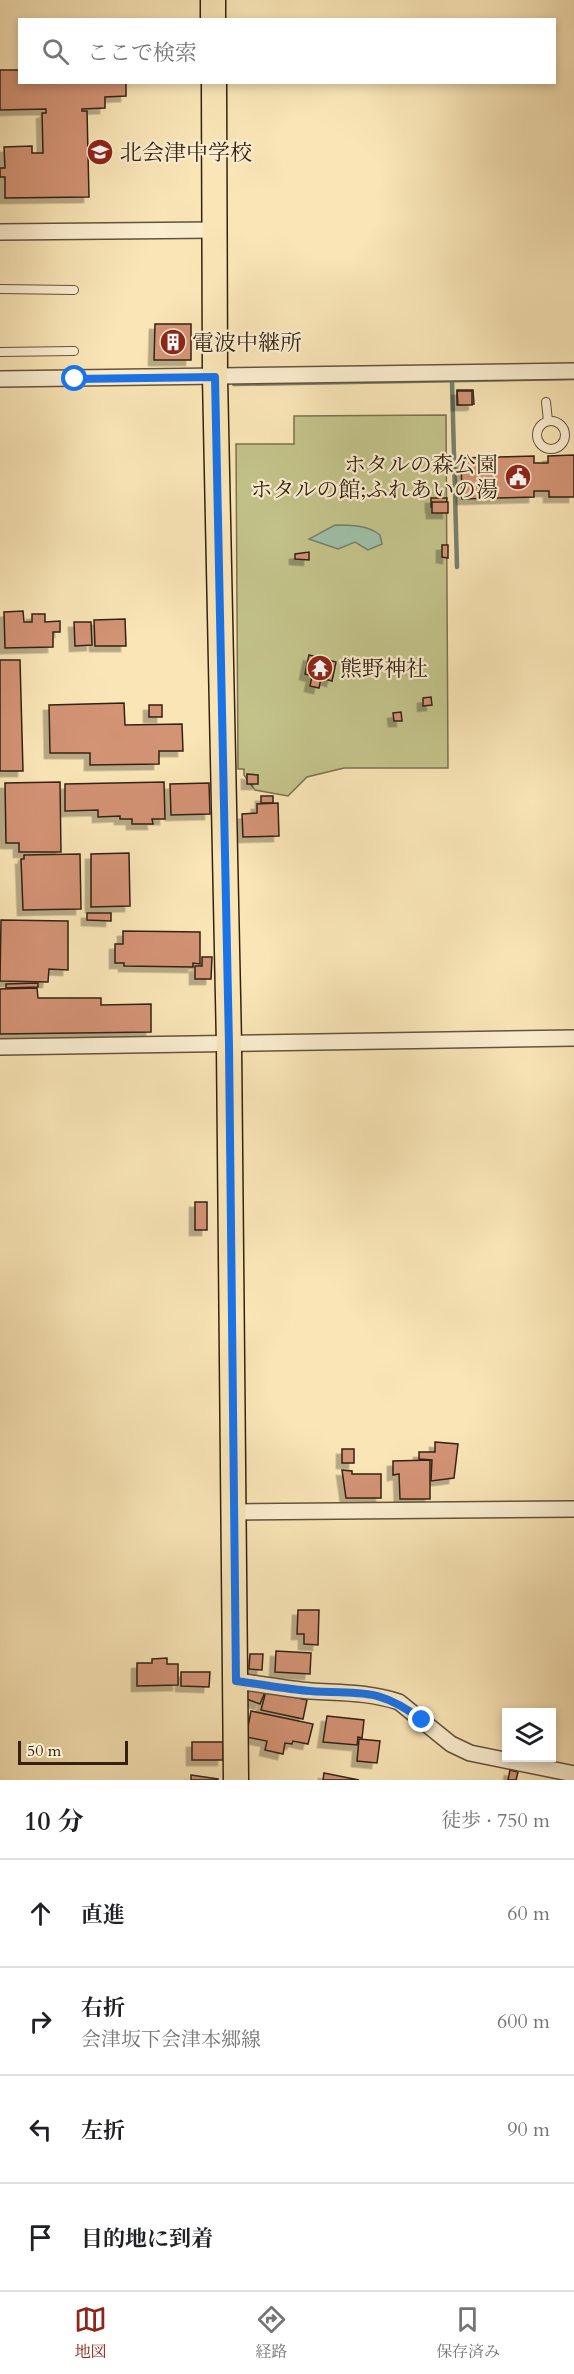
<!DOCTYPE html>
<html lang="ja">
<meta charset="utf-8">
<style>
:root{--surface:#fff;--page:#f2f2f2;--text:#202124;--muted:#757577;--line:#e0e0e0;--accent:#8f2418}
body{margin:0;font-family:Cardo,"Noto Serif JP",serif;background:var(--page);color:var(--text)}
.controls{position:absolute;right:18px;bottom:18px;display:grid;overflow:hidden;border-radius:0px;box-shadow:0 3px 9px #0003}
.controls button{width:54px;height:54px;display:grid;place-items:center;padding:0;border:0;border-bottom:2px solid var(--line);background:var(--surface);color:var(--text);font:30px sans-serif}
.scale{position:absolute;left:18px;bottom:15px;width:110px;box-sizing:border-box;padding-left:6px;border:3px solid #332214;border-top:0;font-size:16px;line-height:21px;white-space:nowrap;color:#332214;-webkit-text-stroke:4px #fbeed0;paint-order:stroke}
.stop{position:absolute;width:18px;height:18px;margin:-14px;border:4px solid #1a73e8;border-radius:50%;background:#fff}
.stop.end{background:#1a73e8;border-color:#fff;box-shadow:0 2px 6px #0008}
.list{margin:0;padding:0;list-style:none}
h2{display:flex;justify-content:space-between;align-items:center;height:78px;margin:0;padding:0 24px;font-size:26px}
h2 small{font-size:20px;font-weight:400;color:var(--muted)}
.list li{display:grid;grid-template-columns:39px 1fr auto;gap:18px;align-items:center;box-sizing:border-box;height:108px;padding:0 24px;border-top:2px solid var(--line)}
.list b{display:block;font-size:22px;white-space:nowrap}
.list p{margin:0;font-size:20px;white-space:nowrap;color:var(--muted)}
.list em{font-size:20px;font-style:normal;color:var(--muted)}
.icon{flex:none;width:33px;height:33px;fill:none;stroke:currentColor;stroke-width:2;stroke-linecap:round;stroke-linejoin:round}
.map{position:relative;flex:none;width:574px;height:1780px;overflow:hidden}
.search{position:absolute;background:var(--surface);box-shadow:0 3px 9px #0003;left:18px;right:18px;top:18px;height:66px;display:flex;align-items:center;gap:15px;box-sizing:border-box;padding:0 21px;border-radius:0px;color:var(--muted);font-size:22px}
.sheet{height:510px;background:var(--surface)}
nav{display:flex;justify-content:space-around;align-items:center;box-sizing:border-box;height:84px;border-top:2px solid var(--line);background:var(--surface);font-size:16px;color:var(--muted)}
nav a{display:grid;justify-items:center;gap:3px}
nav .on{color:var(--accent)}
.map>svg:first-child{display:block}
.green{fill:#c3c38a;stroke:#7b724f;stroke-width:1.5}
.water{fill:#9fc0a8;stroke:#74816d;stroke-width:1.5}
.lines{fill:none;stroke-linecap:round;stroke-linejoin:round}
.stream{stroke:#74816d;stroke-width:4.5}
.building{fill:#d39375;stroke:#332214;stroke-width:1.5;filter:url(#shadow)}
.service-casing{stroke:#64533c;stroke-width:10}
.minor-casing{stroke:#64533c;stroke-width:18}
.primary-casing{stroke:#332214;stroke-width:27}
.service{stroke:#fbeed0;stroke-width:8}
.minor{stroke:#fbeed0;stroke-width:15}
.primary{stroke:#f9e5b6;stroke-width:24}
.route{stroke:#1a73e8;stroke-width:8}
.labels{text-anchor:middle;stroke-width:4.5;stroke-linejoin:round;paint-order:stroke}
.poi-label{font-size:22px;fill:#332214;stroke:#fbeed0;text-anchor:start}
</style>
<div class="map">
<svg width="574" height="1780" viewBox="0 0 574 1780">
<defs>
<filter id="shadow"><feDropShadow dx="-5.5" dy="5.5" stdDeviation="0" flood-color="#0004"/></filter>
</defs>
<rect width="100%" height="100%" fill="#f9e5b6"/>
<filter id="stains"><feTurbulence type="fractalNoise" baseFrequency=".00333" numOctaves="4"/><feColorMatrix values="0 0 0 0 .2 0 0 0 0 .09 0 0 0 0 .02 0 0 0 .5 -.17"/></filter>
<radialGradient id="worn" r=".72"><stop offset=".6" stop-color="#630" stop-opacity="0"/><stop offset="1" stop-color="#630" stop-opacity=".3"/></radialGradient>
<path class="green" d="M446 415 448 768H344L307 777 288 796 255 790 244 775V769H238L236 444H294V416Z"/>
<path class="water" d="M335 525C350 525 368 525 380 535L382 544 368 550 355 542 338 549 309 539Z"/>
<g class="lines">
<g class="stream">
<path d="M452 381 457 567"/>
<path d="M234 384 574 378"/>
</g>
</g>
<g class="building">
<path d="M0 70H20V82H126V96L105 97V108L82 109V111H87L89 197 5 198V177H0V168H5L4 147 32 146V153H43L42 113H46V109L0 110Z"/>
<path d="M155 324H191V360H154Z"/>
<path d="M457 390H473L474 404 457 405Z"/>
<path d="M457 391H472V405H458Z"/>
<path d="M574 455V497H549V491H534V497L462 499 461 458 534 456V463H548V456Z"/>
<path d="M431 498H447L446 508 431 507Z"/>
<rect x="432" y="502" width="16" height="11"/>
<path d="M442 545H448V558L442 557Z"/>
<path d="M309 552V560L295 559V554Z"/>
<path d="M23 611 24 622H32V614H45V622L60 621V632H53V647L5 648 4 612Z"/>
<path d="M125 619 126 646H95L94 620Z"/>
<path d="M74 622H91L92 645 75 646Z"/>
<path d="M309 655 336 662 332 681 321 678 319 688 310 686 312 676 305 674Z"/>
<path d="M0 660H20L23 771H0Z"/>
<path d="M431 697 432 705 423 706V698Z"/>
<path d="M124 703 125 725 182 724 183 751H159V764L90 765V753H50L49 705Z"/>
<rect x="149" y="705" width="13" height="12"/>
<path d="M401 712 402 721H394L393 713Z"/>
<path d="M247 774 258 775V784H247Z"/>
<path d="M60 782 61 852H19V843H6L5 783Z"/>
<path d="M164 782 165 819H152L153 824H132V819H120V816L98 817V810L65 811V784Z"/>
<path d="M209 783 210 814 171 815 170 784Z"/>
<rect x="261" y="796" width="12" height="7"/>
<path d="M278 803 279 836 243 837 242 814 257 813V804Z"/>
<path d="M129 853 130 906 91 907V854Z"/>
<path d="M80 854 81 909 23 910 21 859H24V855Z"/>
<path d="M87 913H111V921L87 920Z"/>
<path d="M1 920 68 921V970L49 969 48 982 0 981Z"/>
<path d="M123 931 200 932V964L193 963V967L124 966V963H115V944H123Z"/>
<path d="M202 957H212L211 979H195V966H202Z"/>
<path d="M38 983V987L6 988V984Z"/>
<path d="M37 988 38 998H101V1005L151 1004V1032L0 1034V989Z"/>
<rect x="195" y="1202" width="12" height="28"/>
<path d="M435 1442 458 1444 454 1478 431 1481 432 1460 419 1459V1452H435Z"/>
<rect x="342" y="1449" width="12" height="14"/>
<path d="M430 1460V1499H400L399 1474 393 1475V1461Z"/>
<path d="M342 1470 352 1471V1474H381V1498H346Z"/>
<path d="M298 1610H319L318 1645 304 1644V1634H297Z"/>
<path d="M276 1651 311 1653 310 1674 275 1672Z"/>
<path d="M250 1654H263L262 1670 249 1669Z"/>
<path d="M167 1658V1664H178V1685L137 1686V1663H152V1659Z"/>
<path d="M181 1672H210L209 1687 181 1686Z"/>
<path d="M249 1686 265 1692 260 1704 244 1698Z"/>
<path d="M266 1691 307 1700 303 1719 261 1710Z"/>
<path d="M251 1711 313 1724 308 1744 293 1741 292 1744 285 1743 283 1754 265 1750 267 1741 246 1737Z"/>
<path d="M327 1716 364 1720 362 1738 358 1737 357 1745 323 1742Z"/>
<path d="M359 1739 380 1741 377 1763 357 1761Z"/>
<rect x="192" y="1742" width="31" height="18"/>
<path d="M510 1770 518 1772 516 1780H508Z"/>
<path d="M324 1773 359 1780H323Z"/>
<path d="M191 1775 218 1779V1780H191Z"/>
</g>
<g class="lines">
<defs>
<g id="service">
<path d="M0 289 74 290"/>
<path d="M0 352 74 351"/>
<path d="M546 402 548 421"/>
<circle cx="551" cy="435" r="14"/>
</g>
<g id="minor">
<path d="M0 232 215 230"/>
<path d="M0 379 574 371"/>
<path d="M0 1047 574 1038"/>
<path d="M233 1512 574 1509"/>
<path d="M236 1681C261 1684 286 1689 311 1691 341 1693 369 1692 399 1702L451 1744 470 1753 574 1774"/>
</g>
<g id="primary">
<path d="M213 0V20"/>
<path d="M214 82 215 377 229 1045 236 1780"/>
</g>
</defs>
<use href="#service" class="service-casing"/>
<use href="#minor" class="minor-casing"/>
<use href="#primary" class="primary-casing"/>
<use href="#service" class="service"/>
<use href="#minor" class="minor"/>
<use href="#primary" class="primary"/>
</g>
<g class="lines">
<path class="route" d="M75 379 215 377 229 1045 236 1681C260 1684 285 1689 310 1691 362 1695 377 1686 422 1720"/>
</g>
<defs>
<symbol id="school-disc" viewBox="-11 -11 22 22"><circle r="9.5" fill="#8f2418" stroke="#fbeed0"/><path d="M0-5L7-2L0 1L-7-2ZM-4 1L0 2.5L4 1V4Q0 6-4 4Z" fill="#fff"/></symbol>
<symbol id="building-disc" viewBox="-11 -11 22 22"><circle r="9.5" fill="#8f2418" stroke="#fbeed0"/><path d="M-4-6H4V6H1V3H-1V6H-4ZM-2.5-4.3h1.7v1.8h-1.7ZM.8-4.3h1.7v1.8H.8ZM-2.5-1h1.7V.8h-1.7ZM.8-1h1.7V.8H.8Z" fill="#fff"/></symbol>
<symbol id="civic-disc" viewBox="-11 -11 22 22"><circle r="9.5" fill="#8f2418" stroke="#fbeed0"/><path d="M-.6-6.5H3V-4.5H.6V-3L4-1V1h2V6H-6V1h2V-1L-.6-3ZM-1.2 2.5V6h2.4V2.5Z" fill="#fff"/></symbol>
<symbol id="temple-disc" viewBox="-11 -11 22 22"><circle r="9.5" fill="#8f2418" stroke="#fbeed0"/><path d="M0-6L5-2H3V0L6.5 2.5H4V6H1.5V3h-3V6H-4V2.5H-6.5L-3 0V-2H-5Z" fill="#fff"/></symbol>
</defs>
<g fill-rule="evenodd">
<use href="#school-disc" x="85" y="137" width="30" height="30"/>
<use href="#building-disc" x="158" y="327" width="30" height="30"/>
<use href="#civic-disc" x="503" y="462" width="30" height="30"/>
<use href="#temple-disc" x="305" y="653" width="30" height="30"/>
</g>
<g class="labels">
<g class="poi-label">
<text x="120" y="160">北会津中学校</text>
<text x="192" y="350">電波中継所</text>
<text x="498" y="472" text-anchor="end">ホタルの森公園<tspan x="498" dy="25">ホタルの館;ふれあいの湯</tspan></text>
<text x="340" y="676">熊野神社</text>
</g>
</g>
<rect width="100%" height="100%" filter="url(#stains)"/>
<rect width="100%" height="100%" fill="url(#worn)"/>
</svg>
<div class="controls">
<button><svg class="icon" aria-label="layers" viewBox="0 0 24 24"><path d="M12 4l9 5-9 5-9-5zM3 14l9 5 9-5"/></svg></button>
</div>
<div class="scale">50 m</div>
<div class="stop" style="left:75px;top:379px"></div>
<div class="stop end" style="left:422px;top:1720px"></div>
<div class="search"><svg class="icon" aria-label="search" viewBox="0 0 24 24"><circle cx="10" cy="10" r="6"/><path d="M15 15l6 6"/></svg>ここで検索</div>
</div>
<section class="sheet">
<h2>10 分<small>徒歩 · 750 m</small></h2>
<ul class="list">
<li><svg class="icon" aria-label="ahead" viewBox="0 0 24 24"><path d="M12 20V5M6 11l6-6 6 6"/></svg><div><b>直進</b></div><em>60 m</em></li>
<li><svg class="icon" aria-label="right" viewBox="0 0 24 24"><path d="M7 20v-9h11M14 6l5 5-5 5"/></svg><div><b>右折</b><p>会津坂下会津本郷線</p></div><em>600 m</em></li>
<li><svg class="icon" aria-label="left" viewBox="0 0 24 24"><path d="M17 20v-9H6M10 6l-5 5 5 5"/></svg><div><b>左折</b></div><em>90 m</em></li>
<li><svg class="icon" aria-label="arrive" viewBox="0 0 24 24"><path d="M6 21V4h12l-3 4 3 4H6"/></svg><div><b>目的地に到着</b></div></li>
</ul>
</section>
<nav>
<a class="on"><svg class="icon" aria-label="map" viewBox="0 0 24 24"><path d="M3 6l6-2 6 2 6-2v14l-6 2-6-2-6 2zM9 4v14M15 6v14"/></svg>地図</a>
<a><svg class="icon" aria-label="directions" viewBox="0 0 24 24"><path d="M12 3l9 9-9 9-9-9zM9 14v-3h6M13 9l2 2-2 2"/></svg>経路</a>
<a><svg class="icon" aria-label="saved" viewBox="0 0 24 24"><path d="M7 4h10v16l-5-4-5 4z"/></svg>保存済み</a>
</nav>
